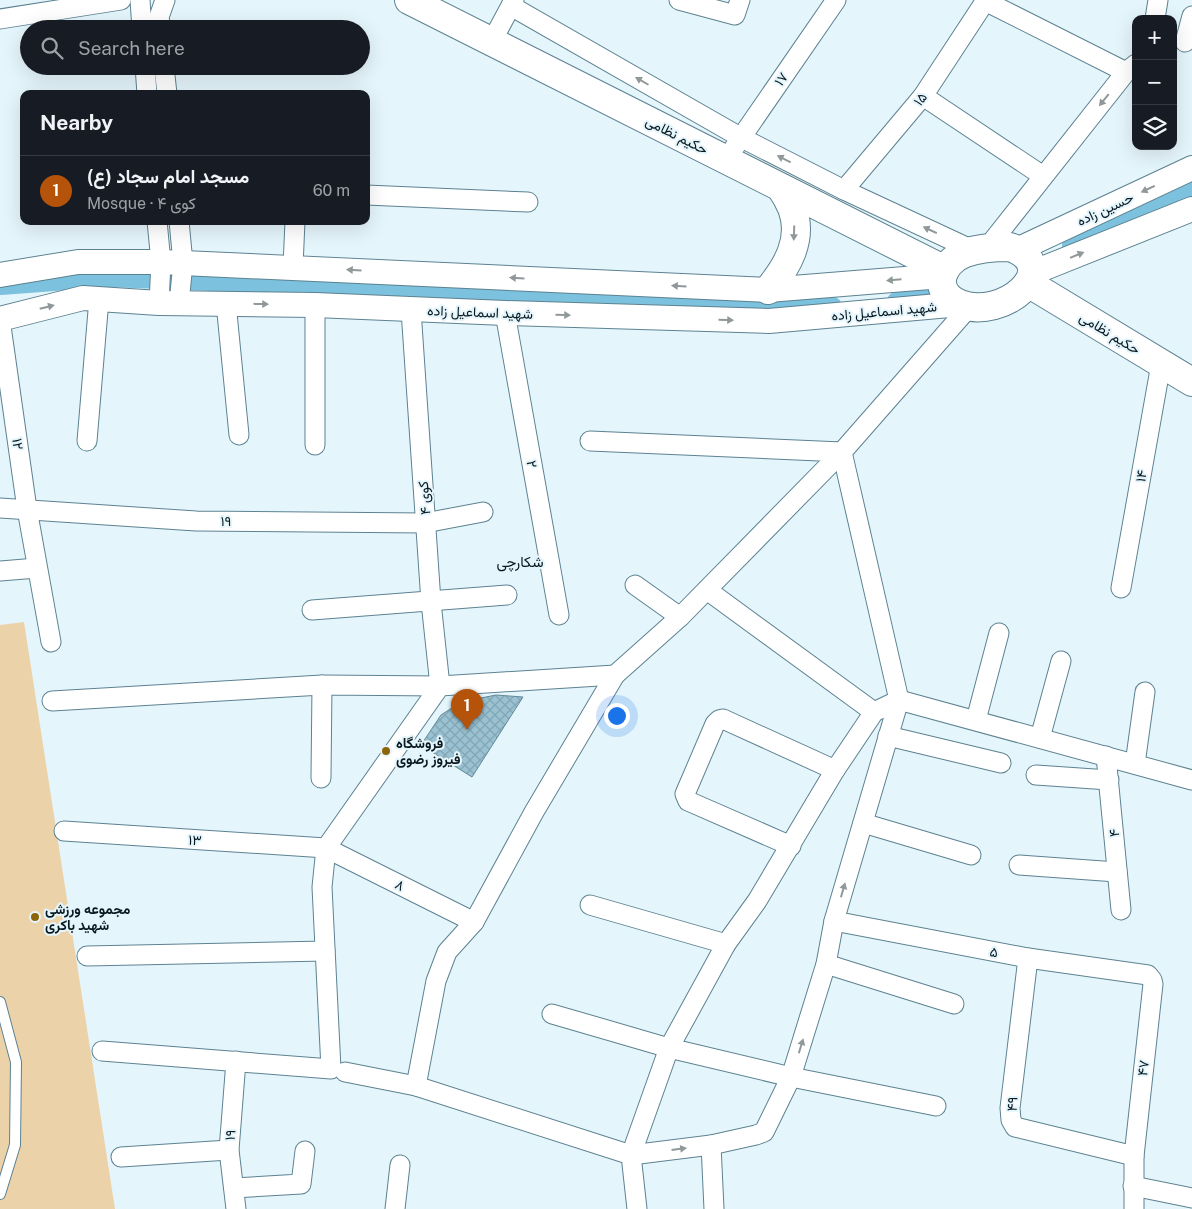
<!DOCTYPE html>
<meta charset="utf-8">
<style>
:root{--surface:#171b24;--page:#20242c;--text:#f1f3f6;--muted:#9ea1a6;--line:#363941;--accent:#b45309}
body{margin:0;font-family:"Public Sans",Vazirmatn,sans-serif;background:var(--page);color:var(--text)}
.controls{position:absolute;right:15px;top:15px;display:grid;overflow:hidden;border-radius:10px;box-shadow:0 5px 20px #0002}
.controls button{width:45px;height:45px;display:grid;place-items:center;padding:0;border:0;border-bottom:1px solid var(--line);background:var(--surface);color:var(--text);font:25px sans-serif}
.you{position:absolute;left:616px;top:715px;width:18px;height:18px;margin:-12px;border:4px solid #fff;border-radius:50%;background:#1a73e8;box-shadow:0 0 0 8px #1a73e833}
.badge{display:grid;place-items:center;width:32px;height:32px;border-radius:50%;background:var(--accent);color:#fff;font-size:16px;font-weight:700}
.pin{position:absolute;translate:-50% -41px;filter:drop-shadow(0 1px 2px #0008)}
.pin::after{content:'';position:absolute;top:26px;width:18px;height:15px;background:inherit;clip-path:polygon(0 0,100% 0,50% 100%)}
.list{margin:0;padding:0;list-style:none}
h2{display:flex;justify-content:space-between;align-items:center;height:65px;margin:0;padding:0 20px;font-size:21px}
h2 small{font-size:16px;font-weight:400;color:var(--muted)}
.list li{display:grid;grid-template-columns:32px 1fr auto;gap:15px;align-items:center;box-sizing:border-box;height:70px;padding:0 20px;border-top:1px solid var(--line)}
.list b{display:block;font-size:19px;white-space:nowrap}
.list p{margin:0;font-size:16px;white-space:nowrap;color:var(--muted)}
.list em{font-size:16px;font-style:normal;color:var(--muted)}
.icon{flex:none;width:28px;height:28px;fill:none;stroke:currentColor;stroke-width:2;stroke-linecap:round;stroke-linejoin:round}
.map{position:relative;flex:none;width:1192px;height:1209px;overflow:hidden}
.search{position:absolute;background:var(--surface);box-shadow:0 5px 20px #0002;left:20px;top:20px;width:350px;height:55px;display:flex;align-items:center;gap:12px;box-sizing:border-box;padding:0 18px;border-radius:28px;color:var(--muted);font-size:19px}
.panel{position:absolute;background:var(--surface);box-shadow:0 5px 20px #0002;left:20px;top:90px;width:350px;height:135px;border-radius:10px}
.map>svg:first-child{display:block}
.pitch{fill:#ecd2a8}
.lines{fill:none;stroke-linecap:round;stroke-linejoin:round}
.canal{stroke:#7cc1dd;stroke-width:18}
.building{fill:url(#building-cross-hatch);stroke:#638998}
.service-casing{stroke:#5c8291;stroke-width:12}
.minor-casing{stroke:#5c8291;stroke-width:21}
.tertiary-casing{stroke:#5c8291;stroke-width:26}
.secondary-casing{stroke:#5c8291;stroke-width:30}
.service{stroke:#fff;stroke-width:10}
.minor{stroke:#fff;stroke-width:19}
.tertiary{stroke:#fff;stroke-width:24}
.secondary{stroke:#fff;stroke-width:28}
.oneway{fill:#90989a}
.poi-dot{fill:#8d6509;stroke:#e5f5fc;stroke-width:2}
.labels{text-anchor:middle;stroke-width:4;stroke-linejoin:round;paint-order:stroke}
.street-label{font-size:14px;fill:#09191f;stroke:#e5f5fc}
.poi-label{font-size:14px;font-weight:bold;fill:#09191f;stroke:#e5f5fc;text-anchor:start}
.neighbourhood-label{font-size:15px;fill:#09191f;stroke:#e5f5fc}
</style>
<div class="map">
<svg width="1192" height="1209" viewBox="0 0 1192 1209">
<defs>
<pattern id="building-cross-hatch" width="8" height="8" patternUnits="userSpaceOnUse" patternTransform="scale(1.25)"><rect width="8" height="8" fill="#9ac2d2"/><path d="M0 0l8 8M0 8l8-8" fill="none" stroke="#83a6b4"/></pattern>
</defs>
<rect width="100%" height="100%" fill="#e5f5fc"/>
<path class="pitch" d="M24 622 115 1209H0V625Z"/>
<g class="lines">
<g class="canal">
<path d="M1071 245 1192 189"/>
<path d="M1 286 108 278 833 306"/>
<path d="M896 301 937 292"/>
</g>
</g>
<path class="building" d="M496 695 523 697 472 777 421 745 441 715 461 702Z"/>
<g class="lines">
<defs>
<path id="service" d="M0 1002 16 1062 15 1145 0 1194"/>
<g id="minor">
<path d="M140 0 142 29"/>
<path d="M679 0 735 15 740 0"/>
<path d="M985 1 1126 72"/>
<path d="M511 6 740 137 844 190 975 251"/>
<path d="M0 19 121 0"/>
<path d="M1155 19 1158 0"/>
<path d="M161 29 159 17 165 0"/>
<path d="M492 41 514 0"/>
<path d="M1185 42 1192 16"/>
<path d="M145 66 147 94"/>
<path d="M164 66 167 94"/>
<path d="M923 96 1043 176"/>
<path d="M734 148 836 0"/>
<path d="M844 190 923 96 986 0"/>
<path d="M366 195 528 202"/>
<path d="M157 221 161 262 159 303"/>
<path d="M179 221 183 263 179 303"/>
<path d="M987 248 1126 72 1136 64"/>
<path d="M293 267 295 221"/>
<path d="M226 303 239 435"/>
<path d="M315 305V445"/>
<path d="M505 313 559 615"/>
<path d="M0 319 27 509 51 642"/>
<path d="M87 441 99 299"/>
<path d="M0 508 196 521 425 523 483 512"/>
<path d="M0 571 37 568"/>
<path d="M635 585 680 617"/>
<path d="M1121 588 1161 364"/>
<path d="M707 590 874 712"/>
<path d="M312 610 507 595"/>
<path d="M52 701 322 685 440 686 431 602 411 310"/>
<path d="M976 720 999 633"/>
<path d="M888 736 1001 763"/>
<path d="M1040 738 1061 661"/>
<path d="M1106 756 1121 910"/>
<path d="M1135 764 1145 692"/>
<path d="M1036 775 1109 780"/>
<path d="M321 778 322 685"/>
<path d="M863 823 971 855"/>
<path d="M64 831 326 848 474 922"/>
<path d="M791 846 688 801 685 794 715 724 719 720 723 719 835 770"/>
<path d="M1019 865 1117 872"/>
<path d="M590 905 726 944"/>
<path d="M834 921 1028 958 1148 975 1152 980 1153 984 1134 1156V1209"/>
<path d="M87 956 325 951"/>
<path d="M1028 958 1010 1108 1011 1120 1015 1127 1134 1156"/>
<path d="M826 964 954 1004"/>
<path d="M552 1014 669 1048 791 1077 936 1106"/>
<path d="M102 1051 331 1069 322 887 326 848 440 686 615 675 680 617 842 452 970 306"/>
<path d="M236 1061 229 1150 236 1209"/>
<path d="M345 1072 416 1086 436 981 447 952 474 922 534 812 615 675"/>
<path d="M416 1086 631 1155 711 1145 756 1135 764 1132 791 1077 826 964 834 921 899 700 842 452 590 441"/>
<path d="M711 1145 714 1209"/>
<path d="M121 1157 229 1150"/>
<path d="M1133 1186 1192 1198"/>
<path d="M234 1188 301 1184 305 1151"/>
<path d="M395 1209 400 1165"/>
<path d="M637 1209 631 1155 669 1048 726 944 757 901 835 770 874 712 899 700 1192 780"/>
</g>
<g id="tertiary">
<path d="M1017 250 1192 168"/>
<path d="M1032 273 1192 209"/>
<path d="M0 275 78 262H161L768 290 942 276"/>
<path d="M0 319 83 298 159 303 315 305 505 313 769 321 961 304"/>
</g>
<g id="secondary">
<path d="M409 0 945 270"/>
<path d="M1010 247C1066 268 1003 321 960 304 931 292 940 263 965 253 979 248 995 247 1010 247Z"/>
<path d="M1028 283 1192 382"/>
<path d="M768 290C787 267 804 239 792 208 789 201 785 194 781 188"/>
</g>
</defs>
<use href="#service" class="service-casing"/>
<use href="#minor" class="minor-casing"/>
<use href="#tertiary" class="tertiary-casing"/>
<use href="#secondary" class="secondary-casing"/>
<use href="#service" class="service"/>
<use href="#minor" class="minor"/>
<use href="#tertiary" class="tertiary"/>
<use href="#secondary" class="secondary"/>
</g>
<defs><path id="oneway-solid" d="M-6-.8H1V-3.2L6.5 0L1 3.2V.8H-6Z" transform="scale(1.25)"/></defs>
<g class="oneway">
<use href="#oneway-solid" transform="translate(642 81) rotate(-150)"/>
<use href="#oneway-solid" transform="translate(1104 100) rotate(129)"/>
<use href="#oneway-solid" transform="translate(784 159) rotate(-153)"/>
<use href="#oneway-solid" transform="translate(1148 189) rotate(155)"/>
<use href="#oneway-solid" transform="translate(930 230) rotate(-155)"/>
<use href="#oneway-solid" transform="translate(794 233) rotate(92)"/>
<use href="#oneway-solid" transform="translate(1077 255) rotate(-22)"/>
<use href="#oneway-solid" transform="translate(354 270) rotate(-177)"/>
<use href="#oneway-solid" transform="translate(517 278) rotate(-177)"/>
<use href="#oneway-solid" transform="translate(894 280) rotate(175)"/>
<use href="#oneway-solid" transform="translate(679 286) rotate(-177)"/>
<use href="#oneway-solid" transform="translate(261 304) rotate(1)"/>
<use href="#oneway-solid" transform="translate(47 307) rotate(-14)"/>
<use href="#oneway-solid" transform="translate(563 315) rotate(2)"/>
<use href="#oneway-solid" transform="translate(726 320) rotate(2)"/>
<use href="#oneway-solid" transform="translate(843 890) rotate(-74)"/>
<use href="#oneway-solid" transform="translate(801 1046) rotate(-73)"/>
<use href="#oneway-solid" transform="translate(679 1149) rotate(-7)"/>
</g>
<g class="poi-dot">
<circle cx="386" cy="751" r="5"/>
<circle cx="35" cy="917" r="5"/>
</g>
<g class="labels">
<g class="street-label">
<text transform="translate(781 79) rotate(-55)" y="5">۱۷</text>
<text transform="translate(920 99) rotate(-52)" y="5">۱۵</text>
<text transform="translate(677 135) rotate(27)" y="5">حکیم نظامی</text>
<text transform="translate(1105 209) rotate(-25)" y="5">حسین زاده</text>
<text transform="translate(884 311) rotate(-5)" y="5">شهید اسماعیل زاده</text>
<text transform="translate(480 312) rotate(2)" y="5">شهید اسماعیل زاده</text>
<text transform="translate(1110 333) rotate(31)" y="5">حکیم نظامی</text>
<text transform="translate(18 444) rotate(82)" y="5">۱۲</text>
<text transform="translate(532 464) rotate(80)" y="5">۲</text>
<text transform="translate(1141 476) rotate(-80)" y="5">۱۴</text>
<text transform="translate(424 498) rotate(-94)" y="5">کوی ۴</text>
<text transform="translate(226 521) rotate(1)" y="5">۱۹</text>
<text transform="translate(1114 833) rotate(-95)" y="5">۴</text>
<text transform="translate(195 840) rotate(4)" y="5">۱۳</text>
<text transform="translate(400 885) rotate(27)" y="5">۸</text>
<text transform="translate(994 952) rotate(11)" y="5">۵</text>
<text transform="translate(1143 1068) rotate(-84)" y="5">۴۷</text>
<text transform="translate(1012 1104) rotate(-86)" y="5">۴۹</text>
<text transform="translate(230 1135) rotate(-86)" y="5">۱۹</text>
</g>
<g class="poi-label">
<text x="396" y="748">فروشگاه<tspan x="396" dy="16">فیروز رضوی</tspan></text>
<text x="45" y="914">مجموعه ورزشی<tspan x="45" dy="16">شهید باکری</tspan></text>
</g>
<g class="neighbourhood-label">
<text x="520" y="567">شکارچی</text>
</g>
</g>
</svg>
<div class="controls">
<button>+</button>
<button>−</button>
<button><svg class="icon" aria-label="layers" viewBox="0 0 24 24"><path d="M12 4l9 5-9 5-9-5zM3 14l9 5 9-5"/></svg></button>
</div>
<div class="you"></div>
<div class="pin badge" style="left:467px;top:730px">1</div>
<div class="search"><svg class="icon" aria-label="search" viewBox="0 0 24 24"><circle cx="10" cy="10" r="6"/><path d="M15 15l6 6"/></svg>Search here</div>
<section class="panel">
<h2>Nearby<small></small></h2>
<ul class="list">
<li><span class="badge">1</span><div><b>مسجد امام سجاد (ع)</b><p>Mosque · کوی ۴</p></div><em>60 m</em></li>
</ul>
</section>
</div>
